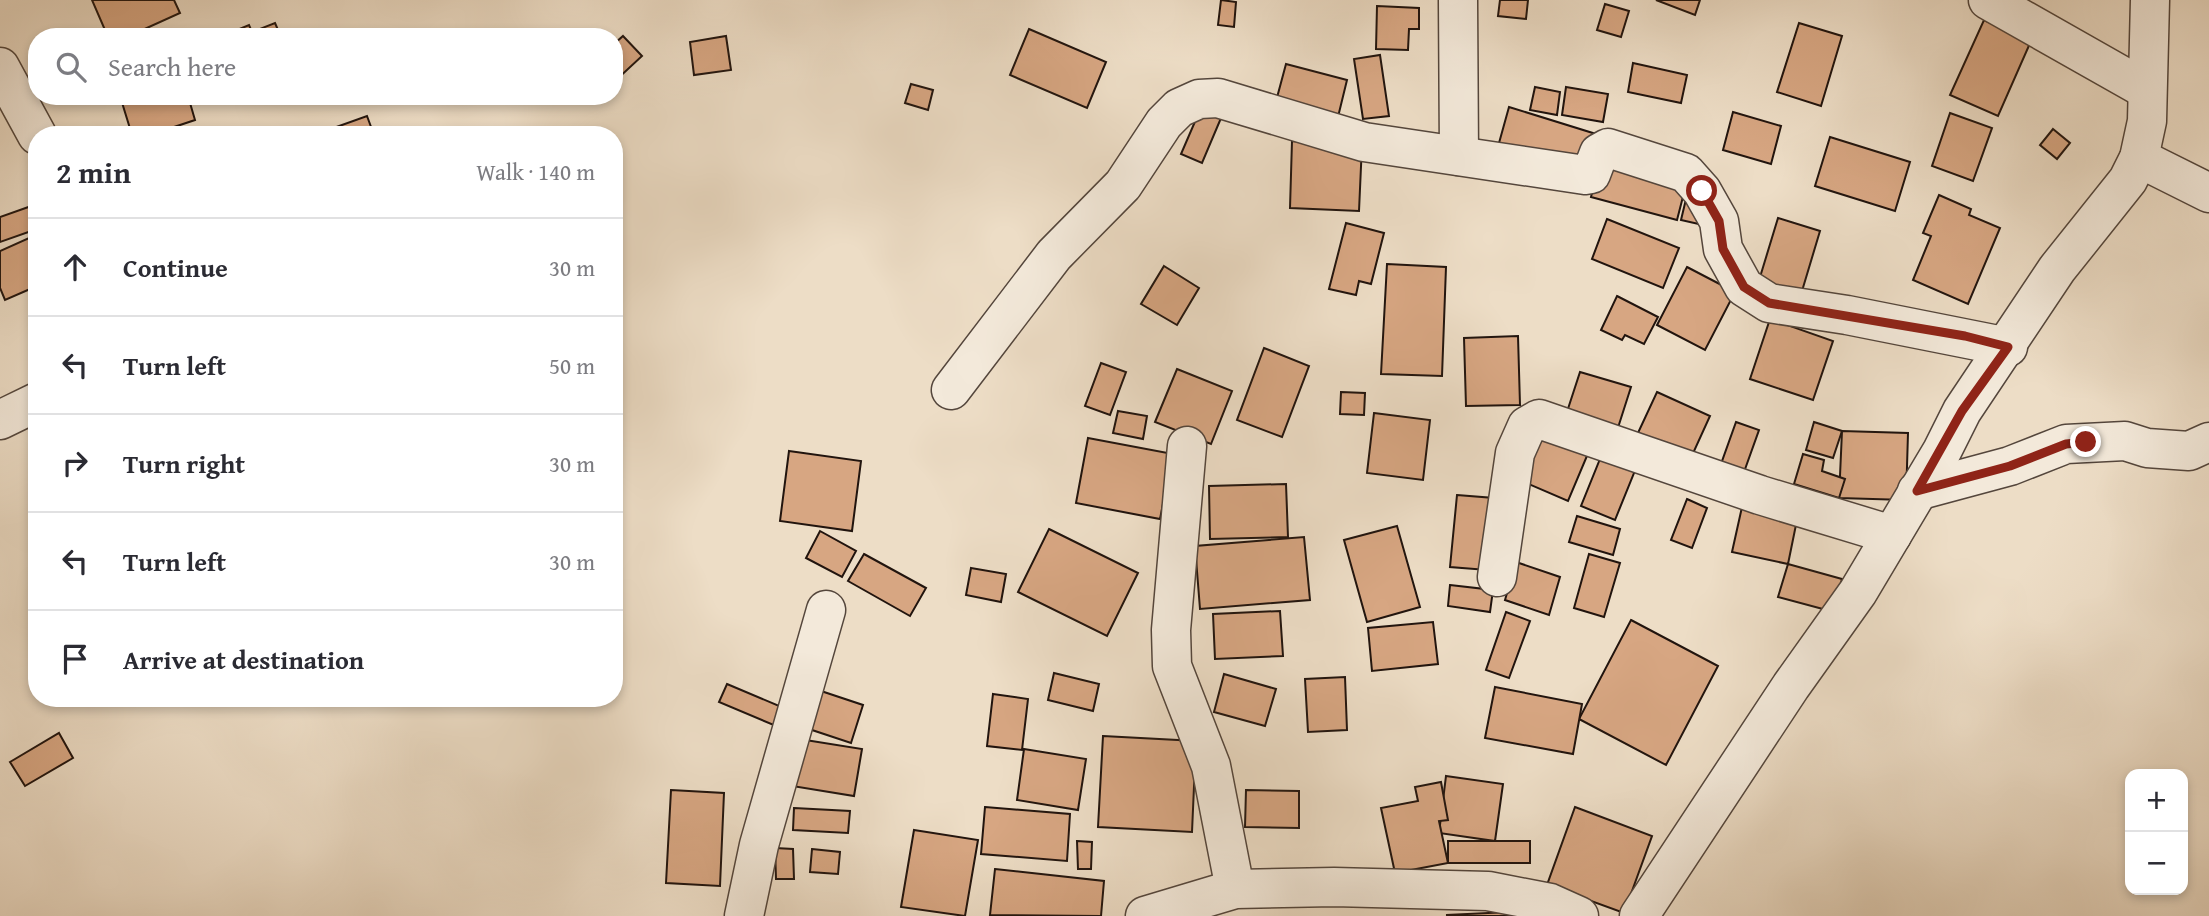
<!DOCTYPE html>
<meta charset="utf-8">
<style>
:root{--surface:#fff;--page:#f7f7f7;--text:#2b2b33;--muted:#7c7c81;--line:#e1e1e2}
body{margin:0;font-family:"Gentium Book Plus",serif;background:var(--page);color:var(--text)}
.controls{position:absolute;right:21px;bottom:21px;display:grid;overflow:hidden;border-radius:14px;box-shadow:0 4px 10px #0003}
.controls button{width:63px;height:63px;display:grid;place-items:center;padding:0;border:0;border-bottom:2px solid var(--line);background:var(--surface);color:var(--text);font:35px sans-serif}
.stop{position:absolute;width:21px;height:21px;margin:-16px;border:5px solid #8f2418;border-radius:50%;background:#fff}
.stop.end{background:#8f2418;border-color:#fff;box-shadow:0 2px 7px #0008}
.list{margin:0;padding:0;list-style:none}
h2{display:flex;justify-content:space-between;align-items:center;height:91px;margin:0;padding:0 28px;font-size:30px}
h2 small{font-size:23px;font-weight:400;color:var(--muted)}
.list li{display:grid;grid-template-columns:46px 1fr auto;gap:21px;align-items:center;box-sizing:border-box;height:98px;padding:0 28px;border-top:2px solid var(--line)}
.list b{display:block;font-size:26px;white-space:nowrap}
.list em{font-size:23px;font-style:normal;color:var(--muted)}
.icon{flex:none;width:38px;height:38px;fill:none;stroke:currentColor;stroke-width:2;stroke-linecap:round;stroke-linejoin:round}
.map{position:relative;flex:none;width:2209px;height:916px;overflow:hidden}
.search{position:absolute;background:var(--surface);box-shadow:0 4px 10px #0003;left:28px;top:28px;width:595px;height:77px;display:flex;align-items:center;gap:18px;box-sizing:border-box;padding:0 24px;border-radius:28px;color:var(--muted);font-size:26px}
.panel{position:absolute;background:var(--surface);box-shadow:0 4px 10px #0003;left:28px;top:126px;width:595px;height:581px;border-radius:28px}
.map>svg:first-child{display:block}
.building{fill:#d7a682;stroke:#21140e;stroke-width:2}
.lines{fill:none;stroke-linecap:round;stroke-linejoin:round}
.minor-casing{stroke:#54463c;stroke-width:41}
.minor{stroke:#f3e9da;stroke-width:38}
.route{stroke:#8f2418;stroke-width:9}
</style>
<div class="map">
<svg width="2209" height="916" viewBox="0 0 2209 916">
<rect width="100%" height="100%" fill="#edddc6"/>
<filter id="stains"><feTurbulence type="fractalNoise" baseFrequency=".00286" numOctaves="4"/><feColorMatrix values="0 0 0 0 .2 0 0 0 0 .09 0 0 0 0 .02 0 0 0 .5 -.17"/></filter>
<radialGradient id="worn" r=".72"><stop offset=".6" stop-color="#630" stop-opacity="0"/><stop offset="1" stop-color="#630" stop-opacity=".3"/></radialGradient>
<g class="building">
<path d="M92 0H174L180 13 127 37H108Z"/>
<path d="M1221 0 1236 2 1234 27 1218 25Z"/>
<path d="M1500 0H1528L1526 19 1498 16Z"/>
<path d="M1656 0H1700L1695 15Z"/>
<path d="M1605 4 1629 11 1621 37 1597 30Z"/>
<path d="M1377 6 1419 8V29H1409L1408 50 1376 49Z"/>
<path d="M1984 20 2031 41 1998 116 1950 95Z"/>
<path d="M275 23 281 37 225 35 249 25 252 32Z"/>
<path d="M1799 23 1842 36 1821 106 1777 92Z"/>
<path d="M1029 29 1106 62 1087 108 1010 75Z"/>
<path d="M623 36 642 56 614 82V63L621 57 614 50V44Z"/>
<path d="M726 36 731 70 694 75 690 42Z"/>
<path d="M1380 55 1389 116 1363 119 1354 59Z"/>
<path d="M1633 63 1687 75 1681 103 1628 92Z"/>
<path d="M1286 64 1347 80 1337 121 1275 105Z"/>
<path d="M911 84 933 90 928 110 905 103Z"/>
<path d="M1535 87 1560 92 1557 115 1530 110Z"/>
<path d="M1566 87 1608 94 1603 122 1562 115Z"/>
<path d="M120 96H188L195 120 150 135H132Z"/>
<path d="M1203 103 1224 111 1202 163 1181 154Z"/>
<path d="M1509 107 1596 134 1586 170 1499 143Z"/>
<path d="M1733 112 1781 126 1771 164 1723 150Z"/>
<path d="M1950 113 1992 128 1973 181 1932 166Z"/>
<path d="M367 116 374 135H314Z"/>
<path d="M2053 129 2070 143 2057 159 2040 145Z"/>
<path d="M1830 137 1910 162 1895 211 1815 186Z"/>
<path d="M1292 141 1362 144 1359 211 1290 208Z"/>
<path d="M1601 158 1687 181 1677 220 1591 197Z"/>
<path d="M1939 195 1971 209 1969 215 2000 228 1968 304 1913 280 1931 236 1923 233Z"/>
<path d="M1686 199 1703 225 1681 220Z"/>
<path d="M37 204V229L0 242V217Z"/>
<path d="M1778 218 1820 231 1799 301 1757 287Z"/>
<path d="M1607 219 1679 248 1663 288 1592 259Z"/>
<path d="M1346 223 1384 233 1371 284 1359 281 1356 295 1329 289Z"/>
<path d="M29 238 37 255V286L5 300 0 288V251Z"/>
<path d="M1387 264 1446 267 1442 376 1381 374Z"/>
<path d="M1164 266 1199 288 1177 325 1141 304Z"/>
<path d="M1687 267 1735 292 1705 350 1657 325Z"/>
<path d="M1617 296 1658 317 1644 344 1625 335 1622 340 1601 330Z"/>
<path d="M1770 319 1833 341 1813 400 1750 379Z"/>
<path d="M1518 336 1520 405 1466 406 1464 338Z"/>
<path d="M1264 348 1309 366 1282 437 1237 420Z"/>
<path d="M1101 363 1126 372 1110 415 1085 406Z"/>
<path d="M1177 369 1232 391 1211 444 1155 422Z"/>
<path d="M1580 372 1631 387 1615 437 1564 421Z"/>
<path d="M1341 392 1365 393 1364 415 1340 414Z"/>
<path d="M1657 392 1710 416 1690 460 1637 435Z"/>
<path d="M1118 411 1147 416 1143 439 1113 433Z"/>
<path d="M1374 413 1430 420 1423 480 1367 473Z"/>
<path d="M1736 422 1759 430 1744 472 1721 464Z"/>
<path d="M1814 422 1842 431 1833 458 1806 450Z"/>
<path d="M1541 423 1592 444 1568 501 1517 479Z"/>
<path d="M1842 431 1908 433 1906 500 1839 498Z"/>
<path d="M1088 438 1173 454 1160 519 1076 503Z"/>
<path d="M789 451 861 461 852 531 780 521Z"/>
<path d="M1602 454 1636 468 1615 520 1581 506Z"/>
<path d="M1803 454 1824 460 1822 471 1845 479 1839 498 1794 484Z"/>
<path d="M1286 484 1288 537 1210 539 1209 486Z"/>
<path d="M1457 495 1494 498 1487 570 1450 567Z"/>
<path d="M1744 498 1799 510 1788 564 1732 552Z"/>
<path d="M1687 499 1707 508 1692 548 1671 540Z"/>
<path d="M1577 516 1620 529 1613 555 1569 542Z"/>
<path d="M1397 526 1420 607 1367 622 1344 540Z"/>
<path d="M1049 529 1138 573 1107 636 1018 592Z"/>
<path d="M820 531 856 551 842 577 806 558Z"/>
<path d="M1304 537 1310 600 1200 609 1195 546Z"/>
<path d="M864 554 926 588 910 616 848 581Z"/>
<path d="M1589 554 1620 563 1604 617 1574 608Z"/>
<path d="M1516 562 1560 577 1549 615 1505 600Z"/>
<path d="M1788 564 1842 579 1834 612 1778 597Z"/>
<path d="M971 568 1006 574 1001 602 966 595Z"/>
<path d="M1450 585 1493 590 1490 612 1448 606Z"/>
<path d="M1280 611 1283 656 1215 659 1213 614Z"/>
<path d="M1506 612 1530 621 1509 678 1486 670Z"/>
<path d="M1631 620 1718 666 1666 765 1579 719Z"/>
<path d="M1433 622 1438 664 1372 671 1368 628Z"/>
<path d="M1054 673 1099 684 1093 711 1048 700Z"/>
<path d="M1224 674 1276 689 1265 726 1214 712Z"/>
<path d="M1345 677 1347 730 1308 732 1305 679Z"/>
<path d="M727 684 784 708 776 726 719 702Z"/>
<path d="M1495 687 1582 704 1573 754 1485 738Z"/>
<path d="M815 689 863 705 851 743 803 727Z"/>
<path d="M993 694 1028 699 1022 750 987 746Z"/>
<path d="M59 733 73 758 25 786 10 762Z"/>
<path d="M1103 736 1196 741 1192 832 1098 827Z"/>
<path d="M793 738 862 749 854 796 786 785Z"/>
<path d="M1024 749 1086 759 1078 810 1017 800Z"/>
<path d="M1446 776 1503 784 1495 841 1439 833Z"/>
<path d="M1441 782 1448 820 1439 821 1448 863 1395 873 1381 808 1418 801 1415 787Z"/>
<path d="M671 790 724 793 720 886 666 883Z"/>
<path d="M1246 790 1299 791V828L1245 827Z"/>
<path d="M985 807 1070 814 1067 861 981 854Z"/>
<path d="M1575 807 1652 836 1624 913 1547 885Z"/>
<path d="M794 808 850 811 848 833 793 830Z"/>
<path d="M914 830 978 840 965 916 901 907Z"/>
<path d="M1077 841 1092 842 1091 869H1078Z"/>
<rect x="1448" y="841" width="82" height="22"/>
<path d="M775 848 793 849 794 879H776Z"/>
<path d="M812 849 840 852 838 874 810 872Z"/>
<path d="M995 869 1104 881 1101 916 990 915Z"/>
<path d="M1509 912V916L1446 915Z"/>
</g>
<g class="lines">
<defs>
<g id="minor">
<path d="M1458 0 1459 156"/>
<path d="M1988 0 2147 90"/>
<path d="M0 67 37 135"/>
<path d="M2139 158 2209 193"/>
<path d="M951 390 1054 255 1123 185 1164 123 1179 108 1199 99 1218 98 1364 142 1585 175 1591 174 1599 153 1608 148 1686 173 1702 191 1719 221 1723 249 1744 287 1769 303 1847 315 2008 347"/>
<path d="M0 420 37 402"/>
<path d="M1187 446 1171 630 1172 666 1211 766 1235 889"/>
<path d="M1917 491 2010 466 2066 444 2125 441 2147 448 2189 451 2209 442"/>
<path d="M1497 577 1515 453 1527 426 1539 419 1760 495 1892 535"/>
<path d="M744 916 759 845 826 610"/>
<path d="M1145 916 1235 889 1334 887 1488 891 1550 903 1579 916"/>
<path d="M1639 916 1791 686 1858 592 1942 451 1962 411 2057 269 2128 180 2139 158 2147 121 2150 0"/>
</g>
</defs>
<use href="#minor" class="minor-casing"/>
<use href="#minor" class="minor"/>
</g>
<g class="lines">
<path class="route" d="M1702 191 1719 221 1723 249 1744 287 1769 303 1965 336 2008 347 1962 411 1917 491 2010 466 2066 444 2086 442"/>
</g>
<rect width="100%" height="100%" filter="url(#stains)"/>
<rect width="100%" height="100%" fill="url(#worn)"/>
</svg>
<div class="controls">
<button>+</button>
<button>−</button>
</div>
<div class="stop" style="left:1702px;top:191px"></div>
<div class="stop end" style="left:2086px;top:442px"></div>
<div class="search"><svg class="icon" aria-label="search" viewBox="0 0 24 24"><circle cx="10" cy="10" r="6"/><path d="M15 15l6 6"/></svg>Search here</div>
<section class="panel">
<h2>2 min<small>Walk · 140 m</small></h2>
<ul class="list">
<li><svg class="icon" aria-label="ahead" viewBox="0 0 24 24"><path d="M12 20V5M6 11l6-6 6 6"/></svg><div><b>Continue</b></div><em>30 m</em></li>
<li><svg class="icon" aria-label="left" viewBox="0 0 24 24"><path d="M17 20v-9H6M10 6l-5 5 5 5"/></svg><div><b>Turn left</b></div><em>50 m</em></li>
<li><svg class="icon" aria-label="right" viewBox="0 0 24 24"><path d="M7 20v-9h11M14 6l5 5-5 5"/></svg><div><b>Turn right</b></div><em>30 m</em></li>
<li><svg class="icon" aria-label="left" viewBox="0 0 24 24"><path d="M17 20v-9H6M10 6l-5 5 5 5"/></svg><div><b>Turn left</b></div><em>30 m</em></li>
<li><svg class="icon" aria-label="arrive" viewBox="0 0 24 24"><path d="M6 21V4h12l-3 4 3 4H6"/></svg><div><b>Arrive at destination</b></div></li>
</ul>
</section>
</div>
